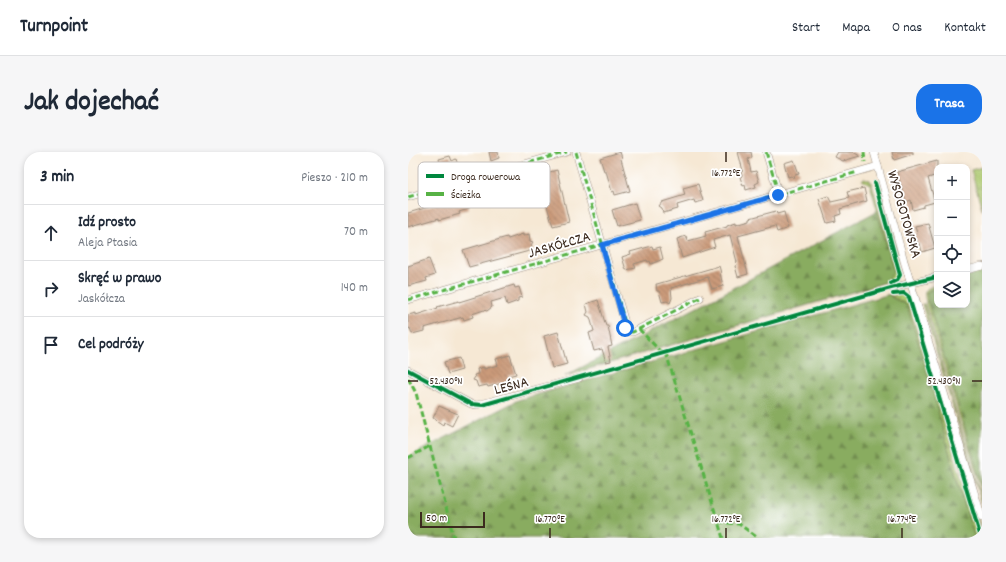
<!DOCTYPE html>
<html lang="pl">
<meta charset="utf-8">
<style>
:root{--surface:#fff;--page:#f6f6f7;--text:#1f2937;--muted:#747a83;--line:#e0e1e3;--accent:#1a73e8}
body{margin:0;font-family:Dekko,sans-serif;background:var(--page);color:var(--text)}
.controls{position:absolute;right:12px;top:12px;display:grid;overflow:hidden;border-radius:8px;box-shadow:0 2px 6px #0003}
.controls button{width:36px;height:36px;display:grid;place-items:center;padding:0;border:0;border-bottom:1px solid var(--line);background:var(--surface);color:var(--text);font:20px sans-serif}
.scale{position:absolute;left:12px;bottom:10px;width:65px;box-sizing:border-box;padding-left:4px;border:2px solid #3b2a1e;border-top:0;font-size:11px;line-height:14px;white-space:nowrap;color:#3b2a1e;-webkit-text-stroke:3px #fff;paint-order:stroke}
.stop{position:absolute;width:12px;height:12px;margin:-9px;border:3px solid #1a73e8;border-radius:50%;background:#fff}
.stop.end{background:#1a73e8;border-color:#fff;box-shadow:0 1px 4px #0008}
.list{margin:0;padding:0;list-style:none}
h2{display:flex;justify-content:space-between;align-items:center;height:52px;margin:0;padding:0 16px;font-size:17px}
h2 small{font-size:13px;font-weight:400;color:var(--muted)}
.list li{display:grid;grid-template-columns:26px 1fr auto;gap:12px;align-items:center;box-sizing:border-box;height:56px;padding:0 16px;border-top:1px solid var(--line)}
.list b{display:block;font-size:15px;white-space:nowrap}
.list p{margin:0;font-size:13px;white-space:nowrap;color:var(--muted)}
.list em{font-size:13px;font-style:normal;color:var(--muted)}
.icon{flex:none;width:22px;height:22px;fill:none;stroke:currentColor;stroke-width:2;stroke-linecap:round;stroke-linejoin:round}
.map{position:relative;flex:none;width:574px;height:386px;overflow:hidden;border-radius:16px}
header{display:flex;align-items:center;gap:24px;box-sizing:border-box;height:56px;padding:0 20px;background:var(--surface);border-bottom:1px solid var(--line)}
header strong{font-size:19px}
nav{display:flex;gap:22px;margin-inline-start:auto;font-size:14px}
.intro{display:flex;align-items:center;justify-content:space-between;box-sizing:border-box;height:96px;padding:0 24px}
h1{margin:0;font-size:28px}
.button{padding:10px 18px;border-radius:16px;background:var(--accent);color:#fff;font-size:14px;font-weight:700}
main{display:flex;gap:24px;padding:0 24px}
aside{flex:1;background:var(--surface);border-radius:16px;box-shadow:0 2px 6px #0003}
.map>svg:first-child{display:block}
.grass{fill:url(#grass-dots);stroke:#747946}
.forest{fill:url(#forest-firs);stroke:#626b40}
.park{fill:url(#park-tufts);stroke:#747946}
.building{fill:url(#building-back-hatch)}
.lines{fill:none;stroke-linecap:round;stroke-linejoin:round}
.minor-casing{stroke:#988979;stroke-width:8}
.minor{stroke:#fff;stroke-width:7}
.quiet{stroke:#57b245;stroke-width:3;stroke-dasharray:6 3;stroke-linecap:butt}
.cycleway-casing{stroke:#fff;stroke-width:6}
.cycleway{stroke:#00873e;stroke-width:4}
.route{stroke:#1a73e8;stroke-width:5}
.ticks{fill:none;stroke:#3b2a1e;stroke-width:1.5}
.labels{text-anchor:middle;stroke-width:3.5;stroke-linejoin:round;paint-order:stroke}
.street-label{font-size:15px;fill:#3b2a1e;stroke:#fff}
.key{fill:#fff;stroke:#c4bfbc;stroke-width:1}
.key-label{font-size:11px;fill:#3b2a1e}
.ticks-label{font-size:10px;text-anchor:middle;fill:#3b2a1e;stroke:#fff;stroke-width:3.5;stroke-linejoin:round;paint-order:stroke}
</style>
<header>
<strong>Turnpoint</strong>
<nav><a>Start</a><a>Mapa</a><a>O nas</a><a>Kontakt</a></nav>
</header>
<div class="intro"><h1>Jak dojechać</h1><a class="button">Trasa</a></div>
<main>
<aside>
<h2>3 min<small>Pieszo · 210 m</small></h2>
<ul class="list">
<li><svg class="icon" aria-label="ahead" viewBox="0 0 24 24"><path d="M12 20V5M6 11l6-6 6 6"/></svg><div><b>Idź prosto</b><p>Aleja Ptasia</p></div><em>70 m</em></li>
<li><svg class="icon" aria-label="right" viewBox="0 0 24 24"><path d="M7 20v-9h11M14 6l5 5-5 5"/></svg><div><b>Skręć w prawo</b><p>Jaskółcza</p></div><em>140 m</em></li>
<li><svg class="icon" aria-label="arrive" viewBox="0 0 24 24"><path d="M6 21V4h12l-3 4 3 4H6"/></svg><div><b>Cel podróży</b></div></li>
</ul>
</aside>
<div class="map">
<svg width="574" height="386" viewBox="0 0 574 386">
<defs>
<pattern id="grass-dots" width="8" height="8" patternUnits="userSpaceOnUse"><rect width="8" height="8" fill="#acc86e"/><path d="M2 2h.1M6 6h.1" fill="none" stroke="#8da35a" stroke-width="1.8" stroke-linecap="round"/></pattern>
<pattern id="forest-firs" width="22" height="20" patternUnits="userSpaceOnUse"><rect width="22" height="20" fill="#89ac61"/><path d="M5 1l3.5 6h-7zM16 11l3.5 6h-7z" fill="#718c4f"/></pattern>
<pattern id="park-tufts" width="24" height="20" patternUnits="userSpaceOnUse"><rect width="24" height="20" fill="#acc86e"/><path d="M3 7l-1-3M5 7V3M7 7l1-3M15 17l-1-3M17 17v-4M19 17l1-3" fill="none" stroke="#8da35a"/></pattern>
<pattern id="building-back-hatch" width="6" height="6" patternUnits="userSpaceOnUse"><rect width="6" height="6" fill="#ca9a79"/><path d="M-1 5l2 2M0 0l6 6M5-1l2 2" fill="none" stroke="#a57e63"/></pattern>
</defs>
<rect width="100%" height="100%" fill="#fff"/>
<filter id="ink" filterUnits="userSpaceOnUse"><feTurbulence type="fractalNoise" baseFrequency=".025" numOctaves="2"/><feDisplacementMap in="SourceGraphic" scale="8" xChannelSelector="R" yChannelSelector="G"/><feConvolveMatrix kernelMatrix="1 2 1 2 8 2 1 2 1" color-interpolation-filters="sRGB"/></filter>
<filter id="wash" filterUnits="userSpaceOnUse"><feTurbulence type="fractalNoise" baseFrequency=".012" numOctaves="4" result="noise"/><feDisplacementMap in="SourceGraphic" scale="16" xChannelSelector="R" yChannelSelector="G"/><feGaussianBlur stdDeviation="0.9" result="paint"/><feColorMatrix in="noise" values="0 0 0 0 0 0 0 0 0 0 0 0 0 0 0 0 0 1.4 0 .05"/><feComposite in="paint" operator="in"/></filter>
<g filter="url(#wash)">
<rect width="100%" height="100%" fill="#f6e8d4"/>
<g class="grass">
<path d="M456 26 462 28 464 32 489 122 488 127 479 130 486 119 462 32 454 28Z"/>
<path d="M468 26 470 29 493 110H491Z"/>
<path d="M527 129H529V135L519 140 520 150 574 334V340L518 153C517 140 513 138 528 133Z"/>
<path d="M494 142 498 144 500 149 571 386H567C543 309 522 230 499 153L483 144Z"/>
<path d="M514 152H516L574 348V352Z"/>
<path d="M506 155H507L574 380V384Z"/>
</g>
<g class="forest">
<path d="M469 59 486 119 479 130 157 224 301 149Z"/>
<path d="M574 120V334L520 150 519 140 529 135V153H559V123Z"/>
<path d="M482 142 483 145 499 153 523 233 549 328 567 386H0V305L110 248Z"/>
</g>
<path class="park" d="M574 15V57L563 18Z"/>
<g id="blocks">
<g class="building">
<path d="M81 0H90L91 6 83 9Z"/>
<path d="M212 0 214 6 213 7 222 39 207 43 206 39 204 40 198 19H196L192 6Z"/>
<path d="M330 0H343L344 5 340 7 343 20 348 19 351 30 347 32 348 35 338 38 337 33 335 34 332 25 334 24 333 20 335 19Z"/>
<path d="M430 0H445L452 4 435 9 427 5Z"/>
<path d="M484 0H505V2L486 8Z"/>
<path d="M42 4 44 9 48 7 51 17 35 22 31 7Z"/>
<path d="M386 8 391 22 387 23 386 26 383 24 380 25 376 11Z"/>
<path d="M529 9V23L520 26 527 50 516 53V55L505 58 503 48 498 50 489 20Z"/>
<path d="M149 18 161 70 145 74 136 44H137L135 37 138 36 134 22Z"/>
<path d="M290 32 295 49 287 51 286 48 269 53 270 57 255 61 254 56 251 54 254 50 277 43 275 36Z"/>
<path d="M456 36 459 49 432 57 433 62 427 64 428 69 419 71 411 47 420 44 423 50 441 46 439 40Z"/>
<path d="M57 45 61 57 51 60 52 62 31 68V66L0 75V61L27 53 26 51 47 46 48 47Z"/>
<path d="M227 51 232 68 209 74 204 58Z"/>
<path d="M368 59 369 62 376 60 380 76 369 80 367 74 330 84 340 122 330 125 327 114 329 113 328 110H329L322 83 305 88 307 95 274 106 269 87 278 84 280 89 298 84 297 80 319 74V73L328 70V72L342 68V66Z"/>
<path d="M520 71 527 96 514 100 512 92H510L507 83 509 82 507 74Z"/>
<path d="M115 82V84L121 82 122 89 125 90 123 93 125 98 61 115 55 98 99 85 100 87Z"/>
<path d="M244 94 245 97 252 95 255 107 243 112 242 109 240 110 239 108 226 112 228 116 218 118 214 105 223 102 222 100Z"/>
<path d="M21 107 27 123 18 126 19 129 0 134V114Z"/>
<path d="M311 114 313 121H312L315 134 304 137 300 125 263 136 264 146 262 151 259 149 254 150 251 139H249L248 132H249Z"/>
<path d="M106 133 107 136 111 135 114 145 110 146V149L99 153 97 146 83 150 84 155 79 159 76 158 64 162 65 165 56 168 55 165 16 176V179L4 182 2 176 0 177V163L8 161V163L30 156 29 155 51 149V150Z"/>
<path d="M190 148 198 174H200L204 194 200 195 203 209 198 210 194 197 186 199 181 181 186 179 182 165 178 163 180 160 178 152Z"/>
<path d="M150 180 159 212 144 216 136 184Z"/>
<path d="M102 203 108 222 100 224 102 229 80 235 79 233 70 235 68 229 65 228 67 225 66 223 70 222 69 217 76 215V217L90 213 88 207Z"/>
<path d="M51 206 54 218 40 222 36 210Z"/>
<path d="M31 254 50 262 44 274 36 270 35 273 25 266Z"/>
</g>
</g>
</g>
<g filter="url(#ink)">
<use href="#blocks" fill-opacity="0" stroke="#988979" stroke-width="1"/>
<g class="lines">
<defs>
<g id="minor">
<path d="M168 0 219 178 221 180H225L292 146"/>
<path d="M358 0 371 43"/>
<path d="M466 0 496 109 574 366"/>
<path d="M0 45 159 0"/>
<path d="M559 118 574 114"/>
<path d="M483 136 529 125"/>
<path d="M0 148 470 14"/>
<path d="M0 218 63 252 69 253 171 226"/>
</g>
</defs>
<use href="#minor" class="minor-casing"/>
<use href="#minor" class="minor"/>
<g class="quiet">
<path d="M168 0 219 178 221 180H225L292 146"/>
<path d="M358 0 371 43"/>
<path d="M456 0 457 10"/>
<path d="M0 45 159 0"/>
<path d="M0 148 450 20"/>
<path d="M231 177 251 198 258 201 315 386"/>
<path d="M0 226 8 241 46 386"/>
<path d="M0 306 22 294"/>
<path d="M310 370 331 372 350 386"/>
</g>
<defs>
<g id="cycleway">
<path d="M467 31 492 123 489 128 483 131"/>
<path d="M485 142 496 141 501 145 573 386"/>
<path d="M0 218 63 252 74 253 483 136 529 125"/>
</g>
</defs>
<use href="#cycleway" class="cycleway-casing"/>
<use href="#cycleway" class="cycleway"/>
</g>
</g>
<g class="lines" filter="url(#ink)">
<path class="route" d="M217 176 194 93 370 43"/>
</g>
<path class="ticks" d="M318 0V10M0 229H10M564 229H574M142 376V386M318 376V386M494 376V386"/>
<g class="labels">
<g class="street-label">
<text transform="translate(497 62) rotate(74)" y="5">WYSOGOTOWSKA</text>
<text transform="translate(151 92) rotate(-16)" y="5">JASKÓŁCZA</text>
<text transform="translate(103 233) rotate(-15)" y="5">LEŚNA</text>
</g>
</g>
<rect x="10" y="10" width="132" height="46" rx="6" class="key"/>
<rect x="18" y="22" width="18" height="4" fill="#00873e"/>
<rect x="18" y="40" width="18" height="4" fill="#57b245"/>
<g class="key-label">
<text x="43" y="28">Droga rowerowa</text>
<text x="43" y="46">Ścieżka</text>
</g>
<g class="ticks-label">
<text x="318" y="24">16.772°E</text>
<text x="38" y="232">52.430°N</text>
<text x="536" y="232">52.430°N</text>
<text x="142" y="370">16.770°E</text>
<text x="318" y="370">16.772°E</text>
<text x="494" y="370">16.774°E</text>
</g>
</svg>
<div class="controls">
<button>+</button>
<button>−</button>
<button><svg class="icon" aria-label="locate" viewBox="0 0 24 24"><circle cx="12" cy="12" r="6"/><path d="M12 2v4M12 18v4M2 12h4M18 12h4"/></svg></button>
<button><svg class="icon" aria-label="layers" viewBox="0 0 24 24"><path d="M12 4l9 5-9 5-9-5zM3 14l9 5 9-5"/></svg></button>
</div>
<div class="scale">50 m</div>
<div class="stop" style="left:217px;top:176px"></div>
<div class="stop end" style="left:370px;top:43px"></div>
</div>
</main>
